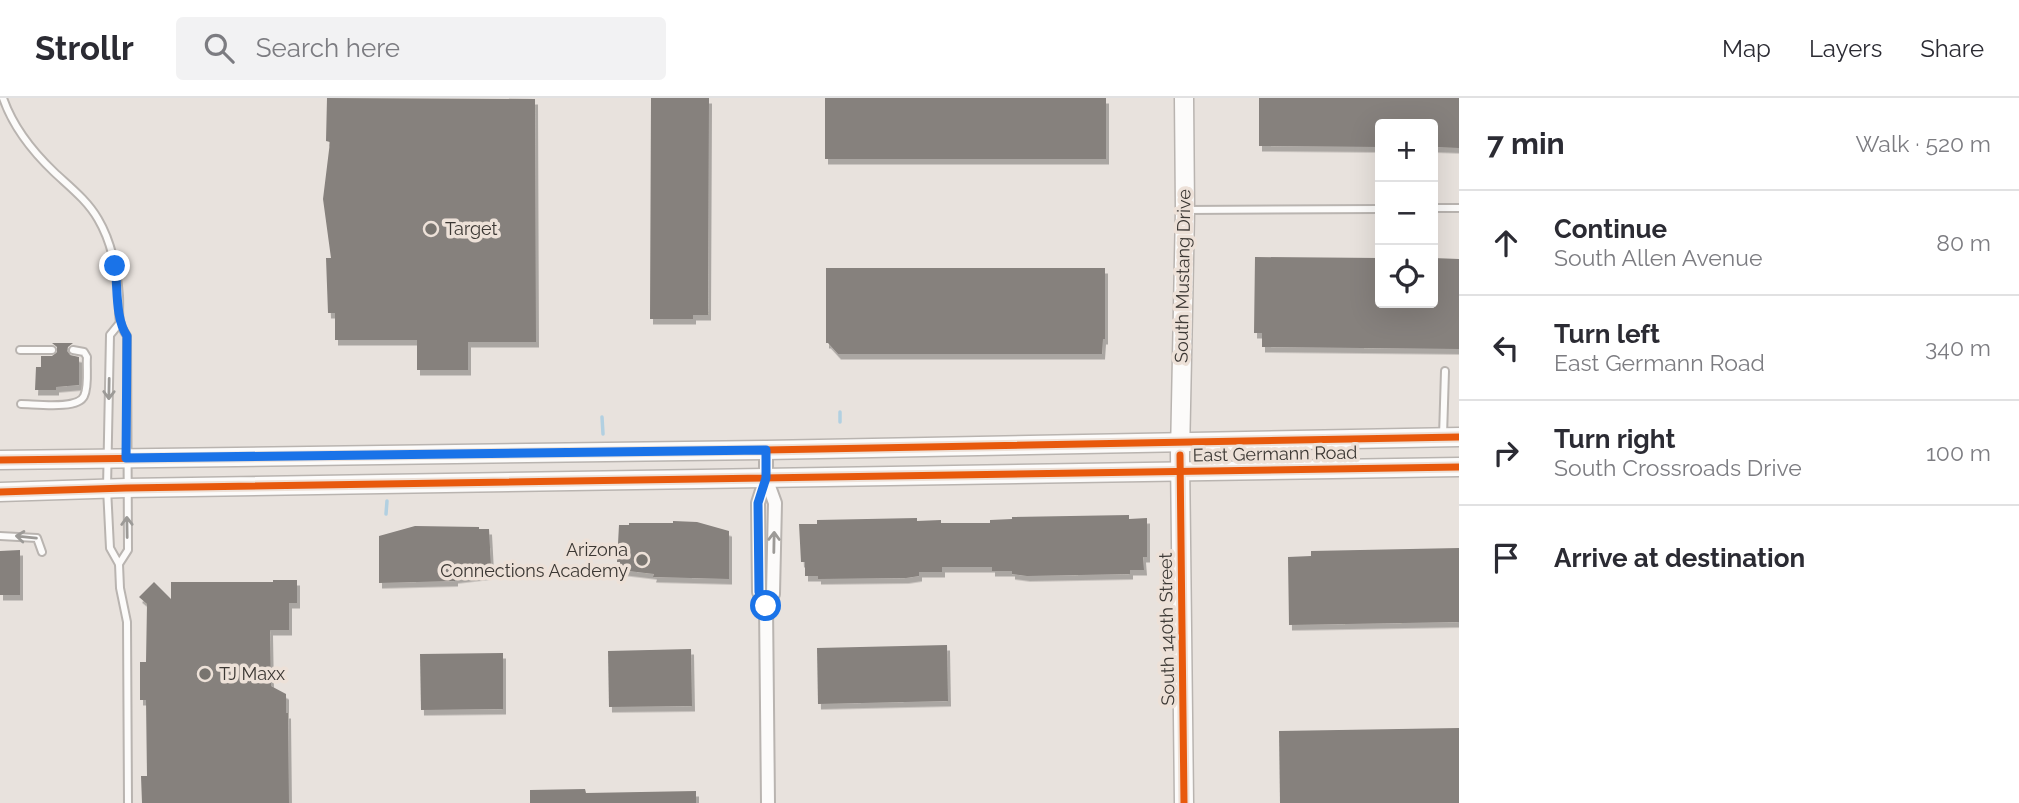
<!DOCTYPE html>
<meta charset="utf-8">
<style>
:root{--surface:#fff;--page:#f2f2f3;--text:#2b2b33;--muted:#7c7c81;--line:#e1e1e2}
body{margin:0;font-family:Raleway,sans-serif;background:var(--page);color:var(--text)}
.controls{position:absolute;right:21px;top:21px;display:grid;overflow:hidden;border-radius:7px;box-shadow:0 7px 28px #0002}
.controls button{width:63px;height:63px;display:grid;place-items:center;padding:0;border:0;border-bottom:2px solid var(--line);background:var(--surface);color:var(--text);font:35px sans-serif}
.stop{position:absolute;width:21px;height:21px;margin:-16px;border:5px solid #1a73e8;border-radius:50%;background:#fff}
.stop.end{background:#1a73e8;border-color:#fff;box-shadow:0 2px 7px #0008}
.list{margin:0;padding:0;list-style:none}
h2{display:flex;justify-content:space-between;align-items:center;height:91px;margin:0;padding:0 28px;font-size:30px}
h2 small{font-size:23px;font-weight:400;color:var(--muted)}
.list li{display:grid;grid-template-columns:46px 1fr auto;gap:21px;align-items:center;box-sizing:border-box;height:105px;padding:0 28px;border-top:2px solid var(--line)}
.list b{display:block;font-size:26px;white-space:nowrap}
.list p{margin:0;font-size:23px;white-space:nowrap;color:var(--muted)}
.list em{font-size:23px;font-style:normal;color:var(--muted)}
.icon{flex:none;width:38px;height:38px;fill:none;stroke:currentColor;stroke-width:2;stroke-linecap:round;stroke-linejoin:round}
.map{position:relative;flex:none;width:1459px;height:705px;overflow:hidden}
header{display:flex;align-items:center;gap:42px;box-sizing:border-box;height:98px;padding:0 35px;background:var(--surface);border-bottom:2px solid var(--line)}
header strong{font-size:33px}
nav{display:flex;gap:38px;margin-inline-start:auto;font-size:24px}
.search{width:490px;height:63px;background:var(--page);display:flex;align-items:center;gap:18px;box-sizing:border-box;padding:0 24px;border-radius:7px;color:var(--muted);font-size:26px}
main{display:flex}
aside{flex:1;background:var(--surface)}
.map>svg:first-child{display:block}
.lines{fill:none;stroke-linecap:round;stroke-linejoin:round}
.stream{stroke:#b2d0e1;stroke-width:3.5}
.building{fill:#86817d;filter:url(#shadow)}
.lane-casing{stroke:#b9b4b0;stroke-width:10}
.street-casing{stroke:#b9b4b0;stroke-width:16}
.secondary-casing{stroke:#b9b4b0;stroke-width:21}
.lane{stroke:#fcfbfa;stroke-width:6}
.street{stroke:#fcfbfa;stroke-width:12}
.secondary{stroke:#fcfbfa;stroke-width:18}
.cycleway-casing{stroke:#ede1d8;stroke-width:11}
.cycleway{stroke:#e8590c;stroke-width:7}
.oneway{stroke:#9c9a97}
.route{stroke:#1a73e8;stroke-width:9}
.poi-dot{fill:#78746f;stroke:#ede1d8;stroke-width:2.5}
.labels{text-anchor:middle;stroke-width:7;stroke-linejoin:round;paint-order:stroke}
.poi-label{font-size:18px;fill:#3c3834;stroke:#ede1d8;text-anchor:start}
.street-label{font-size:18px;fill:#3c3834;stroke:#ede1d8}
</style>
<header>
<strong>Strollr</strong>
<div class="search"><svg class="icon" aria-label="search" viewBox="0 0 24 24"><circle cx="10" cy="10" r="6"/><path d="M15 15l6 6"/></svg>Search here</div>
<nav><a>Map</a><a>Layers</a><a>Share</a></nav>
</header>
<main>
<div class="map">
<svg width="1459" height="705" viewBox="0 0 1459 705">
<defs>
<filter id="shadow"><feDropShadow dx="3" dy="5.5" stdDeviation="0" flood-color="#0004"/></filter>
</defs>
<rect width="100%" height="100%" fill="#e8e2dd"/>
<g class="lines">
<g class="stream">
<path d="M840 314V324"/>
<path d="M602 319 603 336"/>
<path d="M386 416 387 403"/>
</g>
</g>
<g class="building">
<path d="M327 0 535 1 536 244H468V272H417V242H335V215H328L326 160H331L323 101 330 44 326 43Z"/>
<path d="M651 0H709L708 217H693V221H650Z"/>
<rect x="825" y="0" width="281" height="61"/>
<path d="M1259 0H1459V50L1433 49V26H1380V49L1259 48Z"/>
<path d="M1255 159 1380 160V205H1433V160L1459 161V251L1262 249V235H1254Z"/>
<path d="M826 170H1105V241H1103L1102 256H838L828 245H826Z"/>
<path d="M52 245H73L68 249 67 253 70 257 79 259V287L56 289V292H35L36 269H41V258H52L57 254V249Z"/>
<path d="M1129 417V421L1147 420V459H1143L1144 472H1130V476L1027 478 1012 476V473H992V469H942V474H919V478L906 480 818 481V478H805V464H801L799 426H817V422L917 420V423L941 422V425H990V422L1012 421V419Z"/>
<path d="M673 423 697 424 729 433V481L653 479 654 476 620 472V464H617L619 427H629V425H673Z"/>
<path d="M415 428 479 429V431H489L491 468H488V476L455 480V483L379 485V438Z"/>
<path d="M1459 450V524L1289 527 1288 459 1311 458V453Z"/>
<path d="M20 452V497H0V453Z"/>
<path d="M273 482H297V505H289V532H270L271 588 286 596V615H288L289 705H142L141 678H147L146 602H140V564H146L147 506 139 499 154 484 171 501V484H273Z"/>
<path d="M947 547 948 603 818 606 817 550Z"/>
<path d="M691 551 692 608 609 609 608 553Z"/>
<path d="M503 555V611L421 612 420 556Z"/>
<path d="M1459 630V705H1280L1279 633Z"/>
<path d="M585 691 586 695 696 693V705H530V692Z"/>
</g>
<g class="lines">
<defs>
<g id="lane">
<path d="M3 0C13 29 32 53 54 74 70 89 87 102 98 121 111 143 117 172 119 198 120 216 116 222 127 238L128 452 119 466"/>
<path d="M1433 110H1459"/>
<path d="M1186 112 1380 111"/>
<path d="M119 226 110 237 107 390 110 450 119 466 120 490 127 524 128 705"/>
<path d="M20 252H52"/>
<path d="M21 306C35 306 78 312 84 298 89 288 86 270 87 259L84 254 73 252"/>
<path d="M1443 338 1445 273"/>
<path d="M0 438 37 440 42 454"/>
</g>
<g id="street">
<path d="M766 352V380L758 405 759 494 766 508 768 705"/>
<path d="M766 380 775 405 773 496 766 508"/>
</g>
<g id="secondary">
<path d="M1184 0 1185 112 1180 357 1184 705"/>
<path d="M0 362 766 352 1459 339"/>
<path d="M0 394 126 390 1459 369"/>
</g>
</defs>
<use href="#lane" class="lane-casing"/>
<use href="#street" class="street-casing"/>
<use href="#secondary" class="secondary-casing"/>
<use href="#lane" class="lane"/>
<use href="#street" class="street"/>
<use href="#secondary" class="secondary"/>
<defs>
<g id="cycleway">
<path d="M1180 357 1184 705"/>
<path d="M0 362 766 352 1459 339"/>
<path d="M0 394 126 390 1459 369"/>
</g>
</defs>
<use href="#cycleway" class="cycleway-casing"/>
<use href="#cycleway" class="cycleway"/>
</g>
<defs><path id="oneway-shaft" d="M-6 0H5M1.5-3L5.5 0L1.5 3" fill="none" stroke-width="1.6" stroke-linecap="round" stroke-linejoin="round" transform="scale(1.75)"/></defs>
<g class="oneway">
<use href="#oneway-shaft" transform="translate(109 291) rotate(91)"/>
<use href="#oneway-shaft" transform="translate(127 429) rotate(-91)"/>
<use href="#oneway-shaft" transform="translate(26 439) rotate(-174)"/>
<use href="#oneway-shaft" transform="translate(774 444) rotate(-89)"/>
</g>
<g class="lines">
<path class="route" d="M115 168C118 191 115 220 127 238L126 360 766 352V380L758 405 759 494 766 508"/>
</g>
<g class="poi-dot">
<circle cx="431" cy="131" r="7"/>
<circle cx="642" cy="462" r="7"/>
<circle cx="205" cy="576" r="7"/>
</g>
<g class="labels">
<g class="poi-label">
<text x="445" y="137">Target</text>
<text x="628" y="458" text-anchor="end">Arizona<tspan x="628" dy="21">Connections Academy</tspan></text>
<text x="219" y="582">TJ Maxx</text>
</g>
<g class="street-label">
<text transform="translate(1183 178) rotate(-89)" y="6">South Mustang Drive</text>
<text transform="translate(1275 356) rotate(-1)" y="6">East Germann Road</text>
<text transform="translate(1167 531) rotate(-91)" y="6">South 140th Street</text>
</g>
</g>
</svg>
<div class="controls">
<button>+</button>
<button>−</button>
<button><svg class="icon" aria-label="locate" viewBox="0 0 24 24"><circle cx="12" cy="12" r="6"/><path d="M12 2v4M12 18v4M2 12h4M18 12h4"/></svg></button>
</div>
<div class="stop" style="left:766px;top:508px"></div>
<div class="stop end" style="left:115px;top:168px"></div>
</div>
<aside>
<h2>7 min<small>Walk · 520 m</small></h2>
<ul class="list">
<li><svg class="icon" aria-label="ahead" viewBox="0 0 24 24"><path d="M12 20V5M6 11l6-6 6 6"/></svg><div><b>Continue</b><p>South Allen Avenue</p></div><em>80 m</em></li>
<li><svg class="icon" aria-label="left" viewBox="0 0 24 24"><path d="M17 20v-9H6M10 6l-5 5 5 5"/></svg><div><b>Turn left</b><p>East Germann Road</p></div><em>340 m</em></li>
<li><svg class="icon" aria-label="right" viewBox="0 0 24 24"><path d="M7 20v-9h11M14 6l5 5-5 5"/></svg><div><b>Turn right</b><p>South Crossroads Drive</p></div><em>100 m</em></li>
<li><svg class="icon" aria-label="arrive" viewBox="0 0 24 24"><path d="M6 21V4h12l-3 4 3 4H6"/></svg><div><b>Arrive at destination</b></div></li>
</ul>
</aside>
</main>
